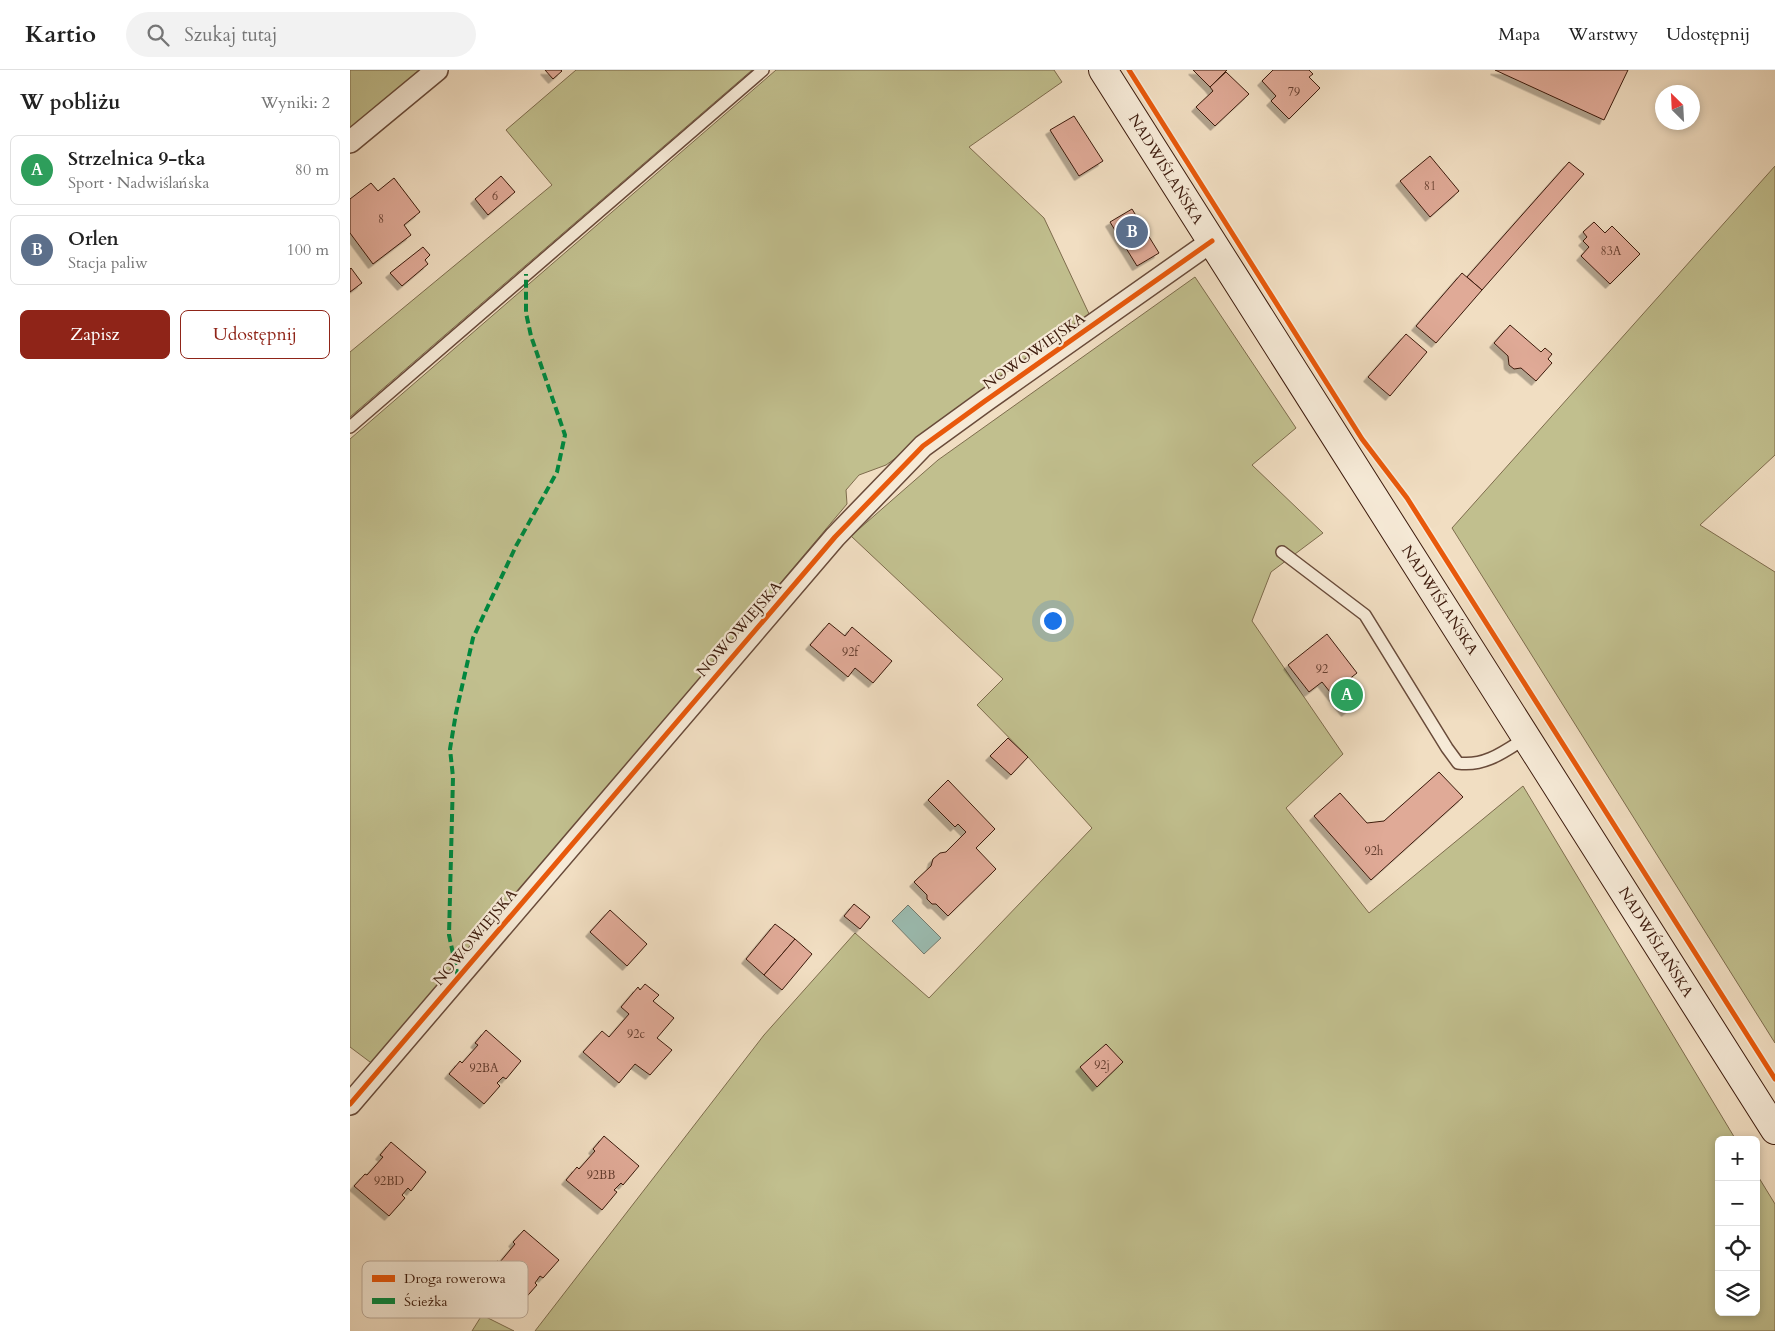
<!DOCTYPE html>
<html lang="pl">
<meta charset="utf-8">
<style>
:root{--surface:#fff;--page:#f2f2f2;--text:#222;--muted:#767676;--line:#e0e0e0;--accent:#8f2418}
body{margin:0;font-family:Cardo,serif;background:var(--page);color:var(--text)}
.controls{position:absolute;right:15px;bottom:15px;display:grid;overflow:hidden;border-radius:8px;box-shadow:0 2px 8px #0003}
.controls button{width:45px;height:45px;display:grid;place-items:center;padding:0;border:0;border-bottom:1px solid var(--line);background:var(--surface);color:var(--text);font:25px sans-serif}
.compass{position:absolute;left:1305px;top:15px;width:45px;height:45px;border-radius:50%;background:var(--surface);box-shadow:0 2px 8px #0003;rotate:336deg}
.you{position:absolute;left:702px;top:550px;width:18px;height:18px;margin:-12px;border:4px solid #fff;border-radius:50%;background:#1a73e8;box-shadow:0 0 0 8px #1a73e833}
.badge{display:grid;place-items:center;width:32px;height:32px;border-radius:50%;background:var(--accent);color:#fff;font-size:16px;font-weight:700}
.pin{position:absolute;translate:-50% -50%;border:2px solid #fff;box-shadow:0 1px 5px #0006}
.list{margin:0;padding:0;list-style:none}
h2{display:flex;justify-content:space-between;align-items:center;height:65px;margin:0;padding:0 20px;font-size:21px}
h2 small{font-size:16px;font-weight:400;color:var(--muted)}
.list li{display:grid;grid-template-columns:32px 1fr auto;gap:15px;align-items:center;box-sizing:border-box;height:70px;margin:0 10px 10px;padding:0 10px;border:1px solid var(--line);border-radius:8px}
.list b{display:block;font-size:19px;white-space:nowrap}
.list p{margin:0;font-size:16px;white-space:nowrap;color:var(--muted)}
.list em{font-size:16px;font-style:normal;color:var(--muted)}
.actions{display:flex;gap:10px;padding:15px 20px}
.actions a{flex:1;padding:11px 0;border:1px solid var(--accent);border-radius:8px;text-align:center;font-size:18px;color:var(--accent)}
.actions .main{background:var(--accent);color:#fff}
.icon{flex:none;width:28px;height:28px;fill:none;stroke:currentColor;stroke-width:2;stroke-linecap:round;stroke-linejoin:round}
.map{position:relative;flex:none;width:1425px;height:1261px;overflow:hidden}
header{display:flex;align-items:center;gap:30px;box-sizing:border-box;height:70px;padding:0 25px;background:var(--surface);border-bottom:1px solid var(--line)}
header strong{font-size:24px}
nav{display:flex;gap:28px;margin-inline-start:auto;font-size:18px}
.search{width:350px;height:45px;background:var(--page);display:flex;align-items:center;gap:12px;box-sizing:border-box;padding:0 18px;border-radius:28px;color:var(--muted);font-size:19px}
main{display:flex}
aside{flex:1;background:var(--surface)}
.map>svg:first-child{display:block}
.green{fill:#c1bf8e;stroke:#7e6c4d}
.water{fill:#9bbcb1;stroke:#757b6f}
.building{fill:#e0aa97;stroke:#3c1a0c;filter:url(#shadow)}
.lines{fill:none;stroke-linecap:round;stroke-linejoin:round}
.service-casing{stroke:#694b3a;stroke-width:14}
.minor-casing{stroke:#694b3a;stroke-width:24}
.secondary-casing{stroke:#3c1a0c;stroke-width:30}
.service{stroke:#f6ead7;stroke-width:11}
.minor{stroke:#f6ead7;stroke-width:21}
.secondary{stroke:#f6ead7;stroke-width:28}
.quiet{stroke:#00873e;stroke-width:4;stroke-dasharray:8 4;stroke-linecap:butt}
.cycleway-casing{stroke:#f6ead7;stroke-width:8}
.cycleway{stroke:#e8590c;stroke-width:5}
.labels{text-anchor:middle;stroke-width:4.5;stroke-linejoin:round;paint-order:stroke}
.number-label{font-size:12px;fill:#653e2f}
.street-label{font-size:15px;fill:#3c1a0c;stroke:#f6ead7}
.key{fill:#f6ead7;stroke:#beac9a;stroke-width:1}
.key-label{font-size:14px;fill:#3c1a0c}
</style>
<header>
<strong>Kartio</strong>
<div class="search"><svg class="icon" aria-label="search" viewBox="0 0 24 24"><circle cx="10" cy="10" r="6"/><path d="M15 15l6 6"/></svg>Szukaj tutaj</div>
<nav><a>Mapa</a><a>Warstwy</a><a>Udostępnij</a></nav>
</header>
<main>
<aside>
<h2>W pobliżu<small>Wyniki: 2</small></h2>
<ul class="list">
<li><span class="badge" style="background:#2e9e5b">A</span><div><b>Strzelnica 9-tka</b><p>Sport · Nadwiślańska</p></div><em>80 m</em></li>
<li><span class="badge" style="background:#5c6f8a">B</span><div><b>Orlen</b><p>Stacja paliw</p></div><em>100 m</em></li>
</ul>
<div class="actions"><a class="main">Zapisz</a><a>Udostępnij</a></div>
</aside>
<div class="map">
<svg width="1425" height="1261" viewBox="0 0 1425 1261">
<defs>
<filter id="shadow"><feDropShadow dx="-4.5" dy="4.5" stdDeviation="0" flood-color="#0004"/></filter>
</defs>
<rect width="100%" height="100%" fill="#f1dec2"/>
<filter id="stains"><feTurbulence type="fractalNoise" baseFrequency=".004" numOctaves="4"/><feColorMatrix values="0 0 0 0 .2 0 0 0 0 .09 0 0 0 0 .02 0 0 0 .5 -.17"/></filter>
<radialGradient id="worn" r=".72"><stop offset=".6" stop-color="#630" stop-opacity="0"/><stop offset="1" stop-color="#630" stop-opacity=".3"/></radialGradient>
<g class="green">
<path d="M0 0H74L0 61Z"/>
<path d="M226 0H402L0 347V282L202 115 156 60Z"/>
<path d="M426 0H704L712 12 619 77 694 148 741 248 536 395 509 405 496 420 497 434 24 995 0 977V369Z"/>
<path d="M1425 96V385L1350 455 1425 502V973L1102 458Z"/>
<path d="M845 207 946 358 902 395 973 463 921 502 902 551 993 684 936 738 1019 843 1173 716 1386 1070H1369V1242H1406V1103L1425 1134V1261H185L414 965 505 863 579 928 742 758 678 687 627 635 653 609 501 466 588 390Z"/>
<path d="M132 1245 164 1261H122Z"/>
</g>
<path class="water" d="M558 835 591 868 574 884 542 851Z"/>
<g class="building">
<path d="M195 0H211L212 1 203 9Z"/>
<path d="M843 0H877L860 17Z"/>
<path d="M923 0H959L963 4 959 7 970 18 939 49 921 31 926 26 912 11Z"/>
<path d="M1145 0H1278L1254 50Z"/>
<path d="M876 2 899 24 865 56 846 37 863 21 860 17Z"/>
<path d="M724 46 753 91 729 106 700 60Z"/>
<path d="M1080 86 1109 121 1080 147 1050 111Z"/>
<path d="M1219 92 1234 104 1132 220 1117 207Z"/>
<path d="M151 106 165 122 138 145 125 129Z"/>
<path d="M44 108 70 142 54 155 61 165 23 194 0 163V129L21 113 28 121Z"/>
<path d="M782 139 809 183 787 196 760 152Z"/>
<path d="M1244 152 1255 163 1262 156 1290 184 1260 214 1231 186 1239 177 1233 171 1237 167 1233 162Z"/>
<path d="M73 177 80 185 75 190 78 194 52 216 40 203Z"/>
<path d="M1 198 12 213 0 222V199Z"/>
<path d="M1112 203 1132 220 1086 273 1066 256Z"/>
<path d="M1160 255 1191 282 1195 278 1202 284 1198 289 1202 293 1186 311 1171 298 1164 299 1159 295 1158 286 1144 273Z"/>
<path d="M1056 264 1077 282 1040 326 1018 307Z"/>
<path d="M479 553 495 566 502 557 542 591 523 613 505 598 498 607 460 575Z"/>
<path d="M977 564 1007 603 998 610 1012 628 996 642 972 612 959 622 938 595Z"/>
<path d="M658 668 678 687 661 705 640 686Z"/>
<path d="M1089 702 1113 727 1021 810 964 746 990 723 1017 753 1034 751Z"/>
<path d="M598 710 645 759 626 778 646 799 598 846 586 834H582L577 829V825L564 812 581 796 583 789 590 783 596 782 616 762 608 754 605 757 578 730Z"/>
<path d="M504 834 520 847 510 859 494 846Z"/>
<path d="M260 840 297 874 277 896 240 862Z"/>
<path d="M425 854 445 869 414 905 396 889Z"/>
<path d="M445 869 462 884 432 920 414 905Z"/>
<path d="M295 914 309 925 303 931 324 948 307 968 322 980 300 1005 285 994 269 1013 233 982 252 961 259 967 279 944 271 937 288 917 290 920Z"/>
<path d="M136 960 171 991 156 1009 153 1007 147 1013 150 1016 134 1034 99 1004 110 991 112 993 128 975 125 973Z"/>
<path d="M756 974 773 992 747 1017 730 997Z"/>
<path d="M254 1066 289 1096 273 1115 271 1113 264 1120 267 1122 252 1140 216 1110 227 1097 229 1099 245 1081 243 1079Z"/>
<path d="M41 1072 76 1102 61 1121 58 1118 52 1125 55 1128 39 1146 4 1116 15 1104 17 1105 33 1087 30 1085Z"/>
<path d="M174 1160 209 1190 193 1208 190 1206 185 1213 187 1215 171 1233 136 1203 147 1191 150 1192 165 1174 163 1172Z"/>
</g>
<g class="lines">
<defs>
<g id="service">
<path d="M0 357 413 0"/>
<path d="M932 482 1015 545 1097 678 1108 693C1135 697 1155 681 1177 667"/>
</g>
<g id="minor">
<path d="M0 72 87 0"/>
<path d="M0 1034 485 467 573 376 635 331 862 171"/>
</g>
<path id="secondary" d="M753 0 1425 1060"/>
</defs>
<use href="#service" class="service-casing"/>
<use href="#minor" class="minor-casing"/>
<use href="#secondary" class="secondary-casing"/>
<use href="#service" class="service"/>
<use href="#minor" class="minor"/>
<use href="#secondary" class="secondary"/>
<path class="quiet" d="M108 907 99 865 103 707 100 679 106 643 123 568 166 476 207 402 215 365 181 266 176 243V204"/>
<defs>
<g id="cycleway">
<path d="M779 0 1012 369 1057 428 1425 1009"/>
<path d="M0 1034 485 467 573 376 635 331 862 171"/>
</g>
</defs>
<use href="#cycleway" class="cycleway-casing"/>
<use href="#cycleway" class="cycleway"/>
</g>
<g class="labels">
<g class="number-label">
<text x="944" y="26">79</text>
<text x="1080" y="120">81</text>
<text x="145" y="130">6</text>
<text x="31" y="153">8</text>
<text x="1261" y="185">83A</text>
<text x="500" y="586">92f</text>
<text x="972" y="603">92</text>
<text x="1024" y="785">92h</text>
<text x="286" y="968">92c</text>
<text x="752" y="999">92j</text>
<text x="134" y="1002">92BA</text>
<text x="251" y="1109">92BB</text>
<text x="39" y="1115">92BD</text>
</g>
<g class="street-label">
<text transform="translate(816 99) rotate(58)" y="5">NADWIŚLAŃSKA</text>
<text transform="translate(684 281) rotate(-35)" y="5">NOWOWIEJSKA</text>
<text transform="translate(1090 530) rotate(57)" y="5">NADWIŚLAŃSKA</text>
<text transform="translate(389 559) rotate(-49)" y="5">NOWOWIEJSKA</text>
<text transform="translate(125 867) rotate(-50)" y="5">NOWOWIEJSKA</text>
<text transform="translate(1306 872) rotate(58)" y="5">NADWIŚLAŃSKA</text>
</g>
</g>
<rect x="12" y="1191" width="166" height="57" rx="8" class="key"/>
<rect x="22" y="1205" width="23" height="7" fill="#e8590c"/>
<rect x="22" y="1228" width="23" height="6" fill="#00873e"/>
<g class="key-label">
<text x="54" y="1213">Droga rowerowa</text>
<text x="54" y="1236">Ścieżka</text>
</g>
<rect width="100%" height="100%" filter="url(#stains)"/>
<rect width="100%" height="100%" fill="url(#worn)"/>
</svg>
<div class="controls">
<button>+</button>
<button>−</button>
<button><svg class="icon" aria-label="locate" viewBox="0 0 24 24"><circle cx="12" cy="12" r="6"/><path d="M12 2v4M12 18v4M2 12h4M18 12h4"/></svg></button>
<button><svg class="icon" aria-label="layers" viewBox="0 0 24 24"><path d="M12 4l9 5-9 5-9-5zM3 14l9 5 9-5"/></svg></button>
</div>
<svg class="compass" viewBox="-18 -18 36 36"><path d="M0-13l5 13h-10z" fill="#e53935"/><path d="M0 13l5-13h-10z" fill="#767676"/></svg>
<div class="you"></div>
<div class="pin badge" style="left:997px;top:625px;background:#2e9e5b">A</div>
<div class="pin badge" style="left:782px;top:162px;background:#5c6f8a">B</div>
</div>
</main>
